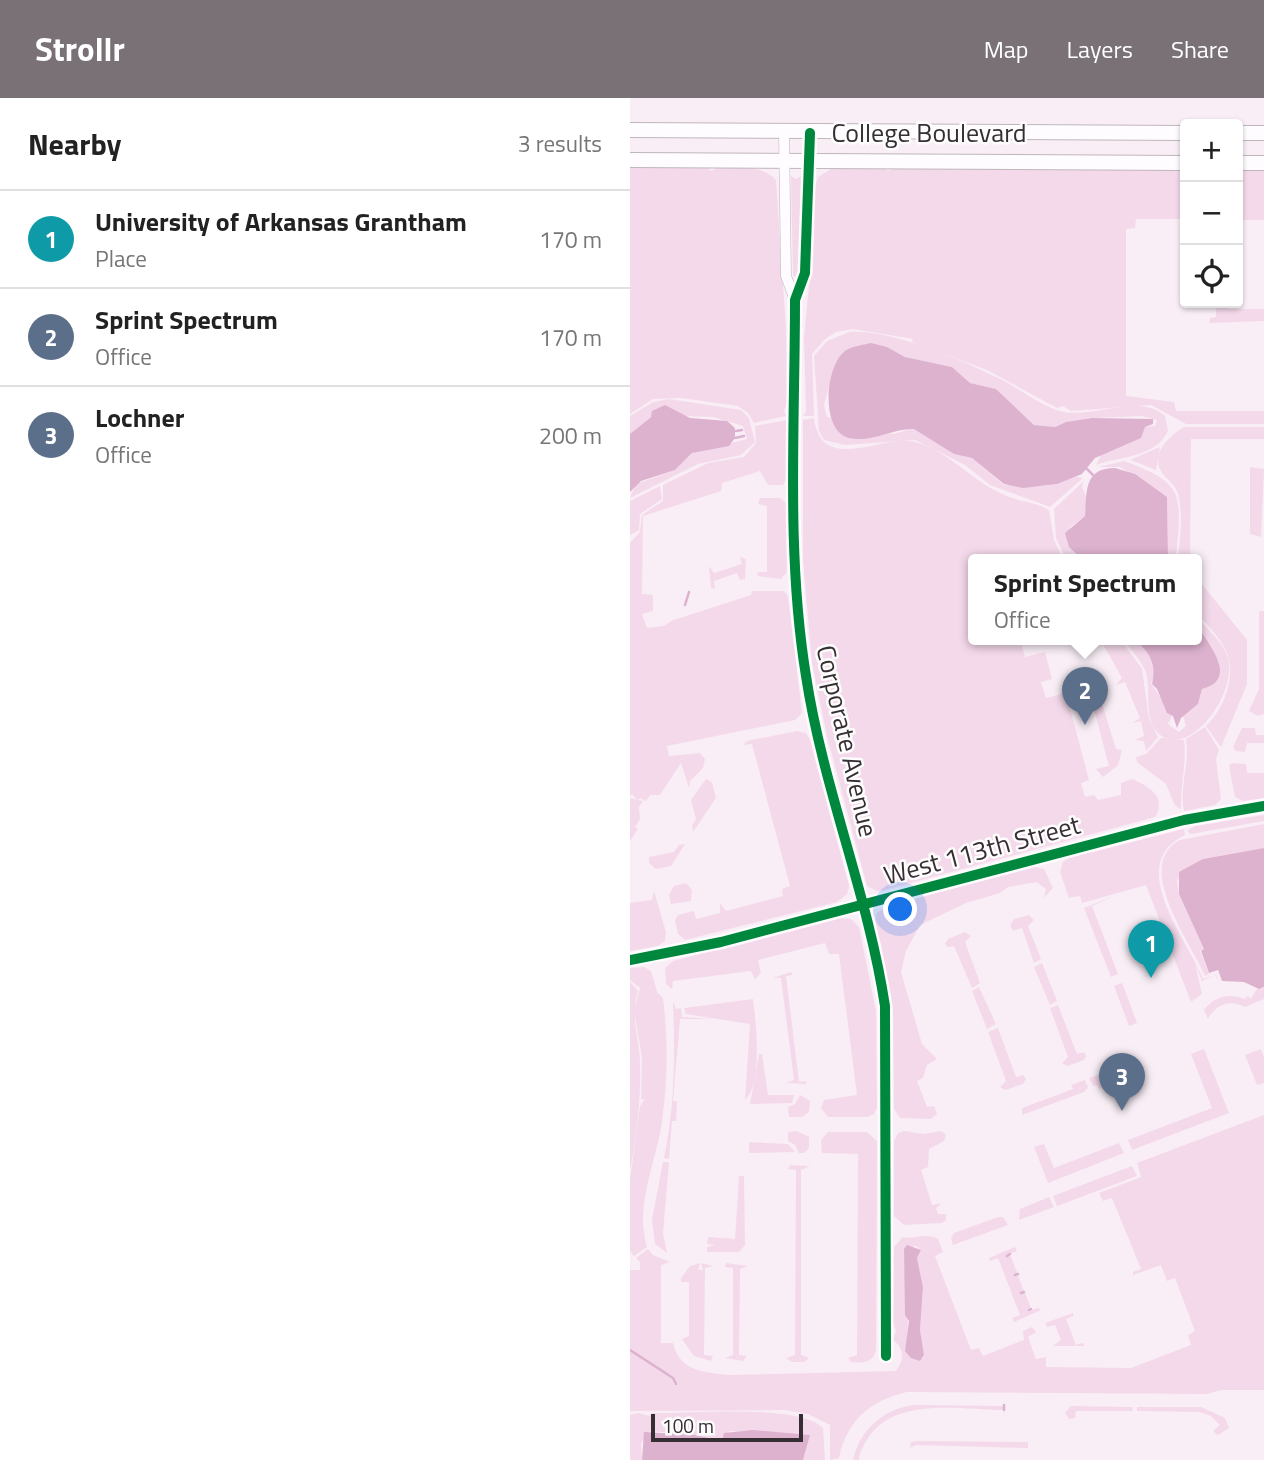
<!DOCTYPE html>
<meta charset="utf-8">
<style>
:root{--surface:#fff;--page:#f6f6f6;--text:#222;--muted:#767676;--line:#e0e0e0;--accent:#7a7177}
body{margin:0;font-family:"Titillium Web",sans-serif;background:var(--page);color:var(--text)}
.controls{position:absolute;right:21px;top:21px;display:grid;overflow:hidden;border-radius:7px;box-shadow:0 2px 5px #0004}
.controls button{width:63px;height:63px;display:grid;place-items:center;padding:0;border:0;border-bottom:2px solid var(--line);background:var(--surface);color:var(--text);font:35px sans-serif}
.scale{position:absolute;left:21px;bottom:18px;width:152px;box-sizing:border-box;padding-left:7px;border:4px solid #362e33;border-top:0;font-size:19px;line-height:24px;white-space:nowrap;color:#362e33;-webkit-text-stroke:5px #fdfdfd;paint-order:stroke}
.you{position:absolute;left:271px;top:812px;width:24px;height:24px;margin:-18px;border:5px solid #fff;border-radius:50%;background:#1a73e8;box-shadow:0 0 0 10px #1a73e833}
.badge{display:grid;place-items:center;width:46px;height:46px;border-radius:50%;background:var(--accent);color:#fff;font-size:23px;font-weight:700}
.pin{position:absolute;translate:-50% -58px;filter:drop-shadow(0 2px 4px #0008)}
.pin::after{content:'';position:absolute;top:37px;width:24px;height:21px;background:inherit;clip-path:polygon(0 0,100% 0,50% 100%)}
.popup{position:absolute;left:338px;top:456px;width:234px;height:91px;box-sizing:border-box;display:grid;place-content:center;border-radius:7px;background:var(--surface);filter:drop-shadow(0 2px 5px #0005);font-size:23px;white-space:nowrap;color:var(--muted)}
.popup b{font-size:26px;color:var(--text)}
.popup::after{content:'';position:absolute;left:50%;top:100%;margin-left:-14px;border:14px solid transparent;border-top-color:var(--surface)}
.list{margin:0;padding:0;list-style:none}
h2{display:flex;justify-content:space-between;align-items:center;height:91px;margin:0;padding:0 28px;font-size:30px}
h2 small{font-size:23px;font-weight:400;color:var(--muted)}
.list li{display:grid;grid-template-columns:46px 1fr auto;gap:21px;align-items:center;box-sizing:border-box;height:98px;padding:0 28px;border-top:2px solid var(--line)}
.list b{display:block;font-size:26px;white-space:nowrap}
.list p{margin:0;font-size:23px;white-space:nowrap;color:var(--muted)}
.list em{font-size:23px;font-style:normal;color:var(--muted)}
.icon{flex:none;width:38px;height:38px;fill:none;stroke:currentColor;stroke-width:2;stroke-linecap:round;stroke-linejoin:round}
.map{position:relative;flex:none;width:634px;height:1362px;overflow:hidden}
header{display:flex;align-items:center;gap:42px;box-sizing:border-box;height:98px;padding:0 35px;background:var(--accent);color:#fff}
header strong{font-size:33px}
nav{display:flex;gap:38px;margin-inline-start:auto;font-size:24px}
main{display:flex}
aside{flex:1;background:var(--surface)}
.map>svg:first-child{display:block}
.green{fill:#f4d9ea;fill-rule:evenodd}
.water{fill:#ddb2cf}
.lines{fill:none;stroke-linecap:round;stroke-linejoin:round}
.stream{stroke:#ddb2cf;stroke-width:2.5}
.minor-casing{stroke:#bfb6bc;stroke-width:11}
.secondary-casing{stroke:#bfb6bc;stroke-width:16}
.minor{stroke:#fefcfe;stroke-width:10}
.secondary{stroke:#fefcfe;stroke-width:14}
.cycleway-casing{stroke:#fdfdfd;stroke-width:15}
.cycleway{stroke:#00873e;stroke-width:10}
.labels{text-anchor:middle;stroke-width:5;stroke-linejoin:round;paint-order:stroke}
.street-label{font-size:26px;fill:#362e33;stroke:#fdfdfd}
</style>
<header>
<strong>Strollr</strong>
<nav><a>Map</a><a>Layers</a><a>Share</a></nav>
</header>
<main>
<aside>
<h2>Nearby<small>3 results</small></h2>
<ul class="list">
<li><span class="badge" style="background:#0f9aa8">1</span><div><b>University of Arkansas Grantham</b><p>Place</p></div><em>170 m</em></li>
<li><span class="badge" style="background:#5c6f8a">2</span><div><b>Sprint Spectrum</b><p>Office</p></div><em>170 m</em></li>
<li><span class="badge" style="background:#5c6f8a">3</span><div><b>Lochner</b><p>Office</p></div><em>200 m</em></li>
</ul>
</aside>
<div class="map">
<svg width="634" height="1362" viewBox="0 0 634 1362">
<rect width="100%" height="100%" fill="#f9eef6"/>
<g class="green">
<path d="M0 70H78L81 73C96 64 133 67 146 82L156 231 157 306 154 313 156 318 124 325 118 315 108 308 51 300 23 301 0 316Z"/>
<path d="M203 70H255L258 73 265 70 555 72V121H506L505 130 496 131V298L544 304 546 313H634V326H556L521 307 441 313 433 308 427 310 357 272 282 244 283 241 223 231 206 234 194 242 182 256 184 318H173L176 313 174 240 183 146 184 92 188 79Z"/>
<rect x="608" y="72" width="26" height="50"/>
<path d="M161 78 166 81 171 78 172 80V141L167 180 163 177Z"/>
<path d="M586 205H598V211H634V223L579 225 580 220 586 219Z"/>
<path d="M219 234C261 231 330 261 368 280 389 290 407 306 430 313 461 322 509 294 535 318L538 333C525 360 490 358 466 367L471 357 515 329 525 328 527 322 512 318 462 320 436 324 425 329 404 327 366 291 340 285 322 269 275 259 257 249 206 264 194 307 197 319 203 320 206 328 264 336 284 330 324 356 342 360 374 387 412 388 427 386 442 378 453 380 420 409 360 387 335 367 285 342 215 347 194 342 189 333 184 258 197 243Z"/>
<path d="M39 301 111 312 119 320 125 344 111 357 68 366 0 400 6 386 45 372 62 355 117 341 113 328 83 319 52 318 35 307 0 336V318L23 304Z"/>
<path d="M184 320C191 378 254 335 285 344 321 354 343 385 377 398 394 405 407 404 419 412L424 442 433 461H343V541H390L395 559 415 554 422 581 411 584 416 600 436 595 459 682 451 685 455 699 464 697 468 702 491 697V685L502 681C518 688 538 699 525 719L254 792 247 793 237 788 197 638 182 565 173 462V322Z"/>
<path d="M157 322 156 381 153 387H138L130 373 92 385 91 393 13 418 12 496 23 497V513L12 516 17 530 34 528 41 523 121 497 122 493H154L158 498 172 615 165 622 37 648 39 658 70 655 75 661 73 670 60 683 59 690 51 665 30 697H20L16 703 10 700 8 702 2 696 0 698V445L10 434 12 417 33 403V387L78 365 114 359 126 345 125 328Z"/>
<path d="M554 329H634V341H561L560 461H548C550 442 553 419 549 400 547 386 537 383 531 373 520 356 541 336 554 329Z"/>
<path d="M530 349 526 372 501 362 502 361Z"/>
<path d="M494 363C557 386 551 397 546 461H538L537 399 490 369H468Z"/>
<path d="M620 369 634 371 631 439 620 436Z"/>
<path d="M454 383 452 389 457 401 455 418 440 429C439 444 439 452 452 461H436L426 440 424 411Z"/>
<path d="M30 388 32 401 10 416 9 432 0 437V403Z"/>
<path d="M130 400H150L156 405 157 474 151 481 127 478 128 474H137V408L128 406Z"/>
<path d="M110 459 116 461 115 481 110 482 107 475 84 483 85 491 81 490 79 468 84 475 112 466Z"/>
<path d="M567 480 617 542V586L591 649 576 628C588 616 594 604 598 589 607 555 588 539 567 516Z"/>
<path d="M629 513H634V616L628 618 619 613 629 591Z"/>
<path d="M567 519C577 531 591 542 597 557 611 592 558 666 527 634 513 619 522 590 515 572 510 561 500 551 493 541H503C517 551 531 568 521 585L542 618 538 626 549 634 556 628 553 618 568 606 572 591 589 565 567 527Z"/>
<path d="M470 541H490L512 571 519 621 528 639 516 653 514 643 505 642 514 638 511 623 502 625 510 620 495 584 486 587 492 580Z"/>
<path d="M456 574 463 576 473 593 469 596 486 651 492 652 488 667 473 679 466 671 479 668 458 589 444 592 440 579Z"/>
<path d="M575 629 589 652 586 661 591 701 585 707 554 713C549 688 560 666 556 641Z"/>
<path d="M612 630H625L626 637H634V645H617L615 654 606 653 603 649Z"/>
<path d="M167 633 176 635 180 642 219 788 217 796 207 804 55 842 48 836 45 822 48 817 64 813 66 821 90 815V805L96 813 153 798 152 791 160 788 122 646 113 647 117 643Z"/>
<path d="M531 640 554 642C557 666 550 688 551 712L544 706 536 686 507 664 506 659 516 656Z"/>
<path d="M602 665 616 666 617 675H634V700L613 703 605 699 599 668Z"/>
<path d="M76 681 82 684 86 700 63 734 62 728 66 721 61 702Z"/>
<path d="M0 700 13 703 9 709 10 721 5 729 8 731 0 743Z"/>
<path d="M634 717V723L561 736 557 733 565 728Z"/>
<path d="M634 726V750L573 761 547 782 549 796 574 851 570 853 579 876 575 878C562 846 502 767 550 742Z"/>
<path d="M554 731 555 737C494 766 557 840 573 881L586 877 589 885 585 877 572 883 565 865 572 896 561 904 516 787 452 805 450 798 439 800 430 774 433 764 439 760Z"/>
<path d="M55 746 41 768 26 771 19 765V759L44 754 49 747Z"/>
<path d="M405 769 414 771 423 790 414 800 416 791 407 784 378 789 370 795 336 805 290 827 276 853 271 874 292 946 307 961 297 967 293 980 287 983 297 1009 304 1008 307 1016 301 1021 270 1020 264 1011 263 912 245 824 247 815 257 808Z"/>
<path d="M56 785 62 792 61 803 41 806 39 797 44 788Z"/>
<path d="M24 793 36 834 35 843 28 848 0 853V805L22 802Z"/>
<path d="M486 797 462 808 488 876 481 879 454 810Z"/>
<path d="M399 817 404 822 398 828 411 861 404 865 392 830 383 833 380 827 384 821Z"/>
<path d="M211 820 221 821 229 829 246 913 247 1009 244 1016 237 1019H198L191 1010 194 1002 227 997 209 856H199L195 845 128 862 131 875 125 881 121 873 43 883 42 891 36 886 35 870 43 863Z"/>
<path d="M335 834 341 838 335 844 350 885 342 890 324 848 318 849 315 846 318 841Z"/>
<path d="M412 865 427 903 420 907 404 869Z"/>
<path d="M14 869 21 873 27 894 33 900C38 940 38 982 32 1023 27 1062 4 1109 17 1149L4 1158 0 1153V1082L10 1008 15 1001H11L12 960 4 912 10 890 0 882V870Z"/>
<path d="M161 874 163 877 156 878 169 984 176 983V986L156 985 164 982 151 880H143Z"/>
<path d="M0 884 8 893C0 918 9 939 10 964 11 1000 7 1038 0 1073Z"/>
<path d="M492 885 507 925 499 928 484 888Z"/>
<path d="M349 889 366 926 357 931 342 893Z"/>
<path d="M634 890V901L615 909C600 901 586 906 578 921L574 912C585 898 599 895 615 901L617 898 624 902 621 900 627 891Z"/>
<path d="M123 901C126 925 133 986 115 1002L120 926 56 916 54 910Z"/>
<path d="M43 903 46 911 51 910 52 919 84 921H50L43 1003H47L46 1023H42L39 1061 34 1060C45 1008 45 956 43 903Z"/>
<path d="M428 907 447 956 454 954 456 958 454 962 438 968 432 965 438 959 420 910Z"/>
<path d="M368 930 386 979 393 977 396 981 393 986 375 992 370 989 376 983 358 934Z"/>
<path d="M574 951 599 1015 502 1052 498 1042 582 1010 561 956Z"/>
<path d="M631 951 634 959V985L627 987 615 957Z"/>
<path d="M129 956H132L138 997H164L162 1005 120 1006Z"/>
<path d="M506 972 508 977 469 991 467 987 463 988 459 980 476 974 478 978 491 973 493 977Z"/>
<path d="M455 982 458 990 454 994 392 1017V1010L443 991 441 987Z"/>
<path d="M170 997 180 1003 179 1014 172 1019H159L158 1009 165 1006Z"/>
<path d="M634 1017V1292H591L577 1296 277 1294C238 1303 216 1325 209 1360L200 1362V1327L178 1316 155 1312 0 1313V1172H10V1164L6 1160 18 1151 23 1157 40 1164 31 1167V1245H43C50 1274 74 1274 99 1277L266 1273C274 1262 275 1251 263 1242L266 1233 263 1225 264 1149 273 1139C281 1142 297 1134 308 1141L313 1154 305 1158 341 1252 349 1250 353 1258 394 1242 393 1233 402 1229 406 1234 398 1239 406 1261 416 1259V1269L501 1270 561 1247 558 1237 565 1233 545 1180 537 1183 531 1167 503 1177V1174L511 1171 482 1100 473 1103 469 1095 511 1079 507 1065ZM286 1148 291 1152 287 1160 293 1189 290 1232 294 1260 275 1253C282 1226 274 1183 274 1151Z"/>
<path d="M167 1033 179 1039V1050L174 1055H169L165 1047 158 1043V1034Z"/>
<path d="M275 1033 293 1036 311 1033 316 1037 314 1043 299 1051 298 1069 291 1072 302 1107 312 1105 306 1110 308 1116H316V1122L312 1125 274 1127 264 1118V1043L268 1035Z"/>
<path d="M198 1034H237L247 1043 246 1252C243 1265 233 1265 221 1264L218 1260 227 1257 228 1056 192 1055 191 1042Z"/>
<path d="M119 1044 158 1046 165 1054 119 1055Z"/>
<path d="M489 1045 494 1055 418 1085 404 1049 414 1046 424 1070Z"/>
<path d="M33 1064H39L33 1135 37 1155 25 1146 22 1122Z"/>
<path d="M160 1067 180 1068 171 1072V1257L179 1260 174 1264H162L156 1260 165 1257 166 1072 158 1071Z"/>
<path d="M502 1068 507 1078 427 1108 423 1098Z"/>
<path d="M109 1078H114L115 1147 109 1154H77V1149L85 1147 77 1146 78 1139 105 1141Z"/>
<path d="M419 1099 424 1109 389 1122 390 1111Z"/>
<path d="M368 1119H373L378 1127 323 1147 321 1140 324 1135Z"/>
<path d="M385 1149 387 1153 376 1157H380L387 1174 385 1178H388L394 1193 391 1195H395L401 1210 399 1213 408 1210 411 1212 384 1224 382 1220 390 1217 368 1160 360 1163 359 1160Z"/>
<path d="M70 1165 68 1172H73L71 1165 83 1168 75 1170 74 1257 83 1258 81 1263 64 1258 52 1241 59 1238V1184H51V1180L60 1168Z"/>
<path d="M96 1165 118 1168 110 1171 109 1257 117 1258 113 1263 95 1260 103 1257V1170L95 1169Z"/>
<path d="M443 1215V1218L436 1221 446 1247 453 1245 455 1248H423L431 1242 425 1227 417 1229 415 1225Z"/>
<path d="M287 1307 373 1308V1312C330 1312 266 1298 238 1340 233 1348 229 1355 229 1362H223C230 1331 255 1309 287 1307Z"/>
<path d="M441 1308 502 1309 503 1313H446L445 1320 439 1321 435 1315Z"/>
<path d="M507 1309H571L595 1320 599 1330 588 1337 583 1333 590 1327 581 1318 569 1314 507 1313Z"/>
<path d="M8 1315 20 1318 22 1315C57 1316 171 1305 193 1330L195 1362H173L180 1337 99 1333 93 1343 65 1337 20 1333 11 1345 12 1362H0V1317Z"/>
<path d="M288 1343 398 1344V1350L286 1347 280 1350 281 1344Z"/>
</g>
<g class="water">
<path d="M241 245 257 249 275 259 322 269 340 285 366 291 404 327 425 329 436 324 462 320 523 321V326L515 329 511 340 465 360 452 376 427 386 393 390 374 386 342 360 324 356 284 331C263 330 242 345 219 340 190 333 195 268 215 253 222 248 233 247 241 245Z"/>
<path d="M35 307 60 320 97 323 105 330V340L99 348 62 355 45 372 11 383 0 394V336L21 319 22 313Z"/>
<path d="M485 370 505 376 537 399 538 461H452L439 449 435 435 455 418C457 395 453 370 485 370Z"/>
<path d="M567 527C578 546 610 581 572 591L568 606 551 620 547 630 543 618 537 615 527 591 522 586C527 567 520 553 503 541H567Z"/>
<path d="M634 750V889L629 891 614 884 592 883 588 872 579 875 571 853 574 851 549 796V774L573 761Z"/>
<path d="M277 1147 291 1152 287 1160 293 1189 290 1232 294 1257 290 1263 281 1260 275 1253 279 1223 275 1217 274 1151Z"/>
<path d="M123 1332 180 1337 173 1362H12L14 1334 65 1337 92 1343 94 1335Z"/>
</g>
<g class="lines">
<g class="stream">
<path d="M106 333 112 332"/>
<path d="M105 340 114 338"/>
<path d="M457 371 463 377"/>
<path d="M55 507 59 494"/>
<path d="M377 1158 380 1156"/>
<path d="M385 1177 388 1176"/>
<path d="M391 1195 394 1194"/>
<path d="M399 1212 401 1211"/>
<path d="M0 1252 43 1280 46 1286"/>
<path d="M374 1312V1307"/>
</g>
<defs>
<g id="minor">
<path d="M154 35 156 178 165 202"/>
<path d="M180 35 175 175 165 202C165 327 156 455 176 578 193 690 238 796 255 908L256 1258"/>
<path d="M0 862 91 844 554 722 634 708"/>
</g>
<g id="secondary">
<path d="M0 32 555 35"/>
<path d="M608 35H634"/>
<path d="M0 62 555 65"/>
<path d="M608 65H634"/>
</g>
</defs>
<use href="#minor" class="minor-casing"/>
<use href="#secondary" class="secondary-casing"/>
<use href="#minor" class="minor"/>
<use href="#secondary" class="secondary"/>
<defs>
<g id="cycleway">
<path d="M180 35 175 175 165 202C165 327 156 455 176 578 193 690 238 796 255 908L256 1258"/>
<path d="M0 862 91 844 554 722 634 708"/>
</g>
</defs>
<use href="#cycleway" class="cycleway-casing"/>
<use href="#cycleway" class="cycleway"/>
</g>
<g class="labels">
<g class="street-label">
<text x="299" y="44">College Boulevard</text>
<text transform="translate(217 643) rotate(77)" y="9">Corporate Avenue</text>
<text transform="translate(352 752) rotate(-15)" y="9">West 113th Street</text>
</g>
</g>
</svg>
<div class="controls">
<button>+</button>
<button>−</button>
<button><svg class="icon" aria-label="locate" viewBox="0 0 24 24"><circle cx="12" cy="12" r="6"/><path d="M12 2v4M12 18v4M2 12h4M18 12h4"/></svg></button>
</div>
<div class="scale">100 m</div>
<div class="you"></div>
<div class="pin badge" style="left:521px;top:880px;background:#0f9aa8">1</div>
<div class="pin badge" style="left:455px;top:627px;background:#5c6f8a">2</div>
<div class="popup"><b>Sprint Spectrum</b>Office</div>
<div class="pin badge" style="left:492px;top:1013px;background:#5c6f8a">3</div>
</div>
</main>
